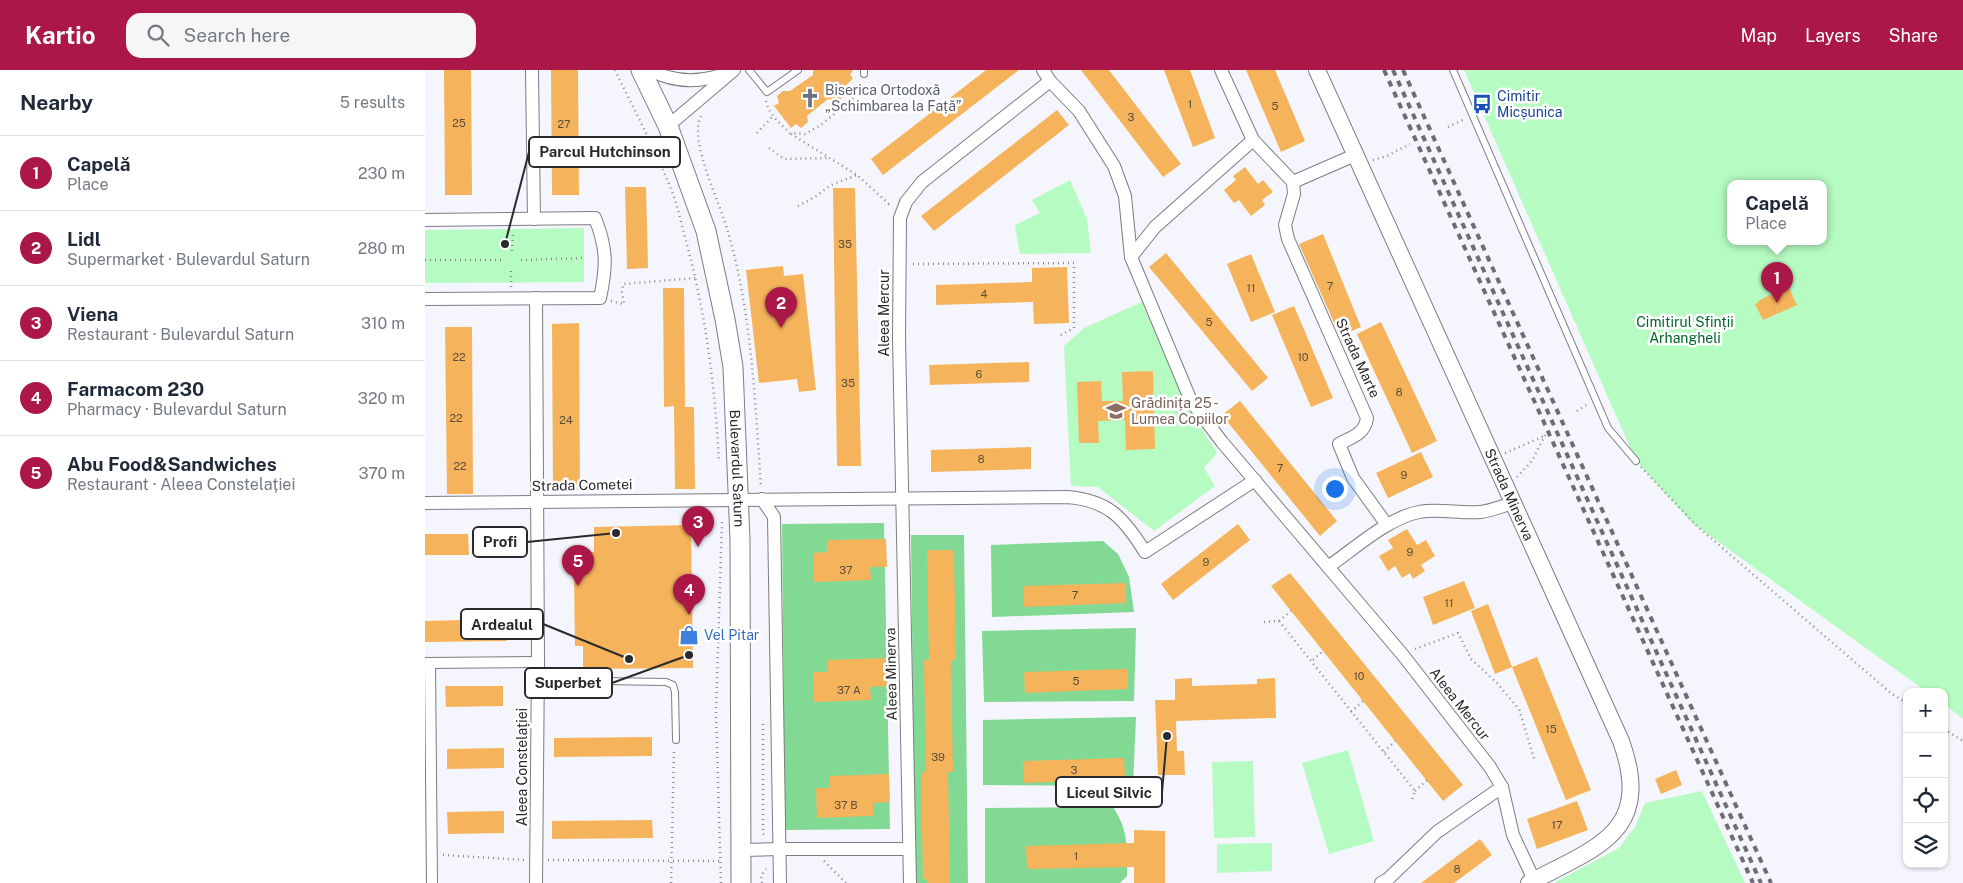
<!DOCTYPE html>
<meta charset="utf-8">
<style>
:root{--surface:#fff;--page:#f6f6f7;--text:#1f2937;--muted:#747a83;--line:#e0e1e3;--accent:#ab1848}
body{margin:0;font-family:"Public Sans",sans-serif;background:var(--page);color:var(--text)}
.controls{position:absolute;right:15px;bottom:15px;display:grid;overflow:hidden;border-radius:10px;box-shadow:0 1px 4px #0004}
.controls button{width:45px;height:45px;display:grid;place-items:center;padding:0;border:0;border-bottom:1px solid var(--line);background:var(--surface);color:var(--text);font:25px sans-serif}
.you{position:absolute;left:909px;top:418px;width:18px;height:18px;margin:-12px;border:4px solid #fff;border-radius:50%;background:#1a73e8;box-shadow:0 0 0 8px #1a73e833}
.badge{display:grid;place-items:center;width:32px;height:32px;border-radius:50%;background:var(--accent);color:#fff;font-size:16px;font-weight:700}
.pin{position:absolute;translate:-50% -41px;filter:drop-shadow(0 1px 2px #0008)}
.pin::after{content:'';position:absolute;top:26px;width:18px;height:15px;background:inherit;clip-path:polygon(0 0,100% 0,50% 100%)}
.popup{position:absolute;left:1302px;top:110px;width:100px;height:65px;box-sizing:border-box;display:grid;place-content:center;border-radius:10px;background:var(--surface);filter:drop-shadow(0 1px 4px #0005);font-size:16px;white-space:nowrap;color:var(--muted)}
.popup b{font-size:19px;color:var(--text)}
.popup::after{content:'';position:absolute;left:50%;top:100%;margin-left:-10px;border:10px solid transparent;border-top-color:var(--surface)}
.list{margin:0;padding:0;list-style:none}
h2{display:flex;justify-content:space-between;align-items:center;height:65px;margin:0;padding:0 20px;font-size:21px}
h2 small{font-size:16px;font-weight:400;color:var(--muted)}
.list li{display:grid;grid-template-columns:32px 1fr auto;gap:15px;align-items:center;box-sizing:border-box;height:75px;padding:0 20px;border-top:1px solid var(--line)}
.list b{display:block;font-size:19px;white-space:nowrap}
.list p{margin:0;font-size:16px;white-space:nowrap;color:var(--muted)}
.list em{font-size:16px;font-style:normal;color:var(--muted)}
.icon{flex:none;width:28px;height:28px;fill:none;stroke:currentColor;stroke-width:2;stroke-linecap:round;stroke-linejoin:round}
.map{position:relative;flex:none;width:1538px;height:813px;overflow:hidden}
header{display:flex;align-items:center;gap:30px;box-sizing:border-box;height:70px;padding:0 25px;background:var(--accent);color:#fff}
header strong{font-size:24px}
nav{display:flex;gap:28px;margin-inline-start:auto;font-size:18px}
.search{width:350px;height:45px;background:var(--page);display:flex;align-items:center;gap:12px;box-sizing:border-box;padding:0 18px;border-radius:15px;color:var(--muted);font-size:19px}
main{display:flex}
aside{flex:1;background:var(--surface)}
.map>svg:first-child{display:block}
.green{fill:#b6fbc2;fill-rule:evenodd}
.forest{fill:#81d993}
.building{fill:#f5b45c}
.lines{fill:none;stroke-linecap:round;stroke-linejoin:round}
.service-casing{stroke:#7c7c83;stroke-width:8}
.pedestrian-casing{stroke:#7c7c83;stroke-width:12}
.minor-casing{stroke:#7c7c83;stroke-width:14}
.tertiary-casing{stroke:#7c7c83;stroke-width:18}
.secondary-casing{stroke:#7c7c83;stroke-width:21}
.path{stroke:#8b8b90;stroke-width:2.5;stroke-dasharray:1 4;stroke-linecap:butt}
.service{stroke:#fff;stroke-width:6}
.pedestrian{stroke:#fff;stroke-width:10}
.minor{stroke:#fff;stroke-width:12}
.tertiary{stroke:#fff;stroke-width:16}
.secondary{stroke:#fff;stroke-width:19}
.rail{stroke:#6d6d72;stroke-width:4;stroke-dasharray:6 6;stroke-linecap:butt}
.labels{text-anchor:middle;stroke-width:5;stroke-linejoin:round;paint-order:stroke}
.number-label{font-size:11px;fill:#5d4c39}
.worship-label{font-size:14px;fill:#5b616d;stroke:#fff;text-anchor:start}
.transit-label{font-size:14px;fill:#164399;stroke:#fff;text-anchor:start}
.street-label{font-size:14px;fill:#2a2a2d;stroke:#fff}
.park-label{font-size:14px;fill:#00682a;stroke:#fff}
.education-label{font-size:14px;fill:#785e54;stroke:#fff;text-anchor:start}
.shop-label{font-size:14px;fill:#366cbe;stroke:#fff;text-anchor:start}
.leader{fill:none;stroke:#2a2a2d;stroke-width:2}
.callout-dot{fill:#2a2a2d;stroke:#fff;stroke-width:2}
.callout{fill:#fff;stroke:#2a2a2d;stroke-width:2}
.callout-label{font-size:15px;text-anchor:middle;font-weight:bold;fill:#2a2a2d}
</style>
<header>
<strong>Kartio</strong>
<div class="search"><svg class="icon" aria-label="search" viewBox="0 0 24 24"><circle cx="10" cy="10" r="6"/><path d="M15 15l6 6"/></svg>Search here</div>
<nav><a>Map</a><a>Layers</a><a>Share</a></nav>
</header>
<main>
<aside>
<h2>Nearby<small>5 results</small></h2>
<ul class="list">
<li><span class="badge">1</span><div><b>Capelă</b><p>Place</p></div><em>230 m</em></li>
<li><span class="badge">2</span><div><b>Lidl</b><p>Supermarket · Bulevardul Saturn</p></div><em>280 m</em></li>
<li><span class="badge">3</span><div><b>Viena</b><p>Restaurant · Bulevardul Saturn</p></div><em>310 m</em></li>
<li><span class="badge">4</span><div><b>Farmacom 230</b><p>Pharmacy · Bulevardul Saturn</p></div><em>320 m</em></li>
<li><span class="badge">5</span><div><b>Abu Food&amp;Sandwiches</b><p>Restaurant · Aleea Constelației</p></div><em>370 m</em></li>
</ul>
</aside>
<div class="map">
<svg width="1538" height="813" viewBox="0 0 1538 813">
<rect width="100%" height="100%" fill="#f5f5fd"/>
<g class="green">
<path d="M1039 0H1538V649L1519 634V622H1502L1267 453 1211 391ZM1306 114H1398V172H1306Z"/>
<path d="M645 110 662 149 666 183 595 184 590 155 615 143 607 130Z"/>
<path d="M159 158V212L0 213V160Z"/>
<path d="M717 232 759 331 792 383 779 398 790 416 729 461 673 417 646 416 639 276 659 258Z"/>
<path d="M923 680 949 771 904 784 877 693Z"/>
<path d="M828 691 830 767 789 768 787 692Z"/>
<path d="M1277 721 1320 813H1129L1194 778 1210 757 1220 733Z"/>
<path d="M847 773V801L792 803V774Z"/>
</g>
<g class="forest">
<path d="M459 453 465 759 360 760 357 454Z"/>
<path d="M486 465H539L543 813H490Z"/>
<path d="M678 471 693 484 704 507 709 542 567 547 566 475Z"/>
<path d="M711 558 709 631 559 632 557 561Z"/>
<path d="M711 647 708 716 558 715V650Z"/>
<path d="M688 737C704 761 702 779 702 806L695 813H560V738Z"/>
</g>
<g class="building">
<path d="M19 0H46L47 125H20Z"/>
<path d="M126 0H153L154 125H127Z"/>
<path d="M388 0H428L425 5 428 8 420 17 419 26 413 31 403 29 382 46 383 52 376 58 371 54 366 58 349 36 354 33 352 26 358 21H365L388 5Z"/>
<path d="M561 0H594L458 105 446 89Z"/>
<path d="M656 0H684L756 94 738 107Z"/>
<path d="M739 0H765L790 68 768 77Z"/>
<path d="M821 0H850L880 71 856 82Z"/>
<path d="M632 40 644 55 509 161 496 146Z"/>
<path d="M820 97 833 114 838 110 848 122 837 130 840 135 826 146 814 130 809 133 799 120 811 110 808 106Z"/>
<path d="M200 117H221L223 198 202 199Z"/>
<path d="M408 118H430L436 396H412Z"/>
<path d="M898 164 936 257 915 266 874 174Z"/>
<path d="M741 183 843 308 827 321 724 197Z"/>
<path d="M826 184 850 242 826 252 802 194Z"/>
<path d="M358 196 359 206 378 204 391 320 374 322 372 309 334 313 321 200Z"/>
<path d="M642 197 644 253 609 254 608 232 511 235V215L607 212V198Z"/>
<path d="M1363 216 1372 235 1338 250 1330 234 1334 232 1333 231Z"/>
<path d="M238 218H259L260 337H269L270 419H250L249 336 239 337Z"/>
<path d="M869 236 908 328 886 337 847 245Z"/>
<path d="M956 252 1012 371 987 383 932 264Z"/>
<path d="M154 253 155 420H128L127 254Z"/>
<path d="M20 257H47L48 424H22Z"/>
<path d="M604 292V312L505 315 504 295Z"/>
<path d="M728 301 730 379 701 380 700 350 673 351 674 373H654L652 312 676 311 677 331H698L697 302Z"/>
<path d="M815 331 912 451 895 466 797 345Z"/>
<path d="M606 377V399L506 402V380Z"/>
<path d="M996 382 1008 407 963 428 951 403Z"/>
<path d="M813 454 825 470 748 530 736 514Z"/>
<path d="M266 455 268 598 158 599V576H150L149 507H156V482H169V457Z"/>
<path d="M982 459 992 475 1001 470 1010 486 996 495 1000 501 988 509 985 503 977 508 970 496 963 501 954 486 968 478 963 470Z"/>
<path d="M0 464H43L44 485H0Z"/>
<path d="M461 469 462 497H445L446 510 389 512 388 483 402 482V470Z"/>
<path d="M502 480H529L531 590H526L528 702H523L525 813H502V809L498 810 496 703 501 702 499 590H504Z"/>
<path d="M865 503 1038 715 1018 731 846 516Z"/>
<path d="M1039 511 1050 538 1008 555 998 527Z"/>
<path d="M701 513V533L599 537 598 516Z"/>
<path d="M1063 534 1087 597 1070 604 1046 541Z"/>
<path d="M82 549V571L0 572V551Z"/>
<path d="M1112 587 1166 720 1141 730 1087 597Z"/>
<path d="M461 588 462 616 445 617 446 630 389 632 388 602H403L402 590Z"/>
<path d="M702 599 703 619 600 623 599 602Z"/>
<path d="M767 608V616L832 614V609L850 608 851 648 751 651 752 681H759L760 705H733L730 630H750V609Z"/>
<path d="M20 616H78V636L21 637Z"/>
<path d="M227 667V686L129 687V668Z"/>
<path d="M79 678V698L22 699V679Z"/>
<path d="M699 688 700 709 599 713 598 691Z"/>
<path d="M1251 700 1257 715 1236 724 1230 709Z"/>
<path d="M464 704 465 732 448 733V746L392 748 391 718H405V706Z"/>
<path d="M1152 731 1163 760 1112 779 1102 749Z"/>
<path d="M79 741V763L23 764 22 742Z"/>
<path d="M227 750 228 768 127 769V751Z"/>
<path d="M709 760 740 761V813H709V797L602 799 601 776 709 773Z"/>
<path d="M1055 769 1067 785 1029 813H996Z"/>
</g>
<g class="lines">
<defs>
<g id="service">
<path d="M324 0 342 22 373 0"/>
<path d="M439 0V4"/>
<path d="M1028 0 1183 358 1211 391"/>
<path d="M113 610 241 612 248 615 250 622 251 670"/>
</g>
<g id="pedestrian">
<path d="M0 593 113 592"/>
<path d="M5 593 7 813"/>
</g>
<g id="minor">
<path d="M107 0 109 149"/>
<path d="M225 0C250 13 276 13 302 3"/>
<path d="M618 0 625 11 654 41 689 96 700 126 706 187 766 331 797 372 977 584 1065 697 1077 717 1088 765 1109 810"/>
<path d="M796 0 828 70 868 112 869 124 860 155 863 169 942 348C940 364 927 367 914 374L928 408 962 455"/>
<path d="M243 56 309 0"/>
<path d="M868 112 930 85"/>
<path d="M0 150 170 148C182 178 182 196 175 228L0 229"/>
<path d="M706 187 730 157 828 70"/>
<path d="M111 228 113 592 111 813"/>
<path d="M337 429 349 447 355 813"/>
<path d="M0 433 642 427C683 430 699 448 720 482L830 410"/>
<path d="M903 497C929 479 963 448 994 442 1014 438 1035 444 1055 442 1066 441 1077 436 1088 433"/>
<path d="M315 780 354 779H484"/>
<path d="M485 813 474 268 475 148 481 132 497 112 625 11"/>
<path d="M956 813 963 809 1012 762 1077 717"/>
</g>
<g id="tertiary">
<path id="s1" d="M892 0 1196 671C1229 763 1171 777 1104 813"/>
</g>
<g id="secondary">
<path id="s2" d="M216 0 243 56 281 161 300 249 308 297 315 470 316 813"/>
</g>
</defs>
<use href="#service" class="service-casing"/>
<use href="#pedestrian" class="pedestrian-casing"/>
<use href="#minor" class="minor-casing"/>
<use href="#tertiary" class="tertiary-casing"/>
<use href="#secondary" class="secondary-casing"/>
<g class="path">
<path d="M190 0C210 42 233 84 249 127 254 141 257 157 261 171 281 244 290 317 294 392"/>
<path d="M341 31C344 45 356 54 365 63L380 64 396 55 432 25 436 13"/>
<path d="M276 46C263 70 296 135 303 162 327 244 330 332 336 417"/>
<path d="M1023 57 1040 49"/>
<path d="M332 63 348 46"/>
<path d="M366 64 432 105 464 134H468"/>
<path d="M344 78 359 89 402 88"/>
<path d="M948 90 962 86 985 74"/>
<path d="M373 136 390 127 406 115 432 105"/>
<path d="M87 181 88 162"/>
<path d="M0 190H76"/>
<path d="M96 190 159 188"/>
<path d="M488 194 649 193V258L634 266"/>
<path d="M86 217V201"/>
<path d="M186 231 199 234 197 222 198 214 271 208"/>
<path d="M1152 341 1163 334"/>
<path d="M1080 383 1119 366"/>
<path d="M1216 397 1273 457 1467 624 1482 633"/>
<path d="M1092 407 1107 391 1120 365"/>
<path d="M854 551 866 541"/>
<path d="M839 552 854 551 990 721 987 730"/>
<path d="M990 579 1033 563 1046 589 1072 613 1094 639 1110 692"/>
<path d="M888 590 898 581"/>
<path d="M926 642 938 631"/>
<path d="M338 654V764L342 767"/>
<path d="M1519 659 1538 671"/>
<path d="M959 682 970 671"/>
<path d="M990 721 1002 710"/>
<path d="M18 785 100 790"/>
<path d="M123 790 296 791"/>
<path d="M399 791 421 813"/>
<path d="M246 813 249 680"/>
<path d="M296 813 291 642 297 452"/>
<path d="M337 813 336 806 341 799"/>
</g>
<use href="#service" class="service"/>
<use href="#pedestrian" class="pedestrian"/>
<use href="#minor" class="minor"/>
<use href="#tertiary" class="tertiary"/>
<use href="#secondary" class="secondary"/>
<g class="rail">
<path d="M959 0 1328 813"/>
<path d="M968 0 1336 813"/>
<path d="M978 0 1346 813"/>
</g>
</g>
<defs>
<symbol id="church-bare" viewBox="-9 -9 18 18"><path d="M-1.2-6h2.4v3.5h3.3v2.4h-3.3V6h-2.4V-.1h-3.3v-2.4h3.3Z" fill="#6b7280" stroke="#fff" stroke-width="2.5" paint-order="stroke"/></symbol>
<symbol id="bus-bare" viewBox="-9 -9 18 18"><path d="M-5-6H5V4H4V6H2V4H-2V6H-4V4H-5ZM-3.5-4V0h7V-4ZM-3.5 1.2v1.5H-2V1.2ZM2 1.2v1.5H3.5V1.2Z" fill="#1a4fb4" stroke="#fff" stroke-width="2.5" paint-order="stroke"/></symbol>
<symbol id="school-bare" viewBox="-9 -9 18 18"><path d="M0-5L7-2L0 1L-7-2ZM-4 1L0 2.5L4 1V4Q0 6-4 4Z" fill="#8d6e63" stroke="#fff" stroke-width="2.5" paint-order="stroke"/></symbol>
<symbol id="shop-bare" viewBox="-9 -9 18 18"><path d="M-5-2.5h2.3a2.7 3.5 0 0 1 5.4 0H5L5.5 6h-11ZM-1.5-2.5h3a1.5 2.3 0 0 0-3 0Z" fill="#3f7fe0" stroke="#fff" stroke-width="2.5" paint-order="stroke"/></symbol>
</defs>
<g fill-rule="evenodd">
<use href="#church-bare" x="371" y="14" width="28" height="28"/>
<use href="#bus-bare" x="1043" y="20" width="28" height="28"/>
<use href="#school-bare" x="677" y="327" width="28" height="28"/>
<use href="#shop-bare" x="250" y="551" width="28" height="28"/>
</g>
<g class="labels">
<g class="number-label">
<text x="765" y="38">1</text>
<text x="850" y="40">5</text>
<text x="706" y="51">3</text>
<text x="34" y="57">25</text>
<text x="139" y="58">27</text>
<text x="420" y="178">35</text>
<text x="905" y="220">7</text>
<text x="826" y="222">11</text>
<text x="559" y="228">4</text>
<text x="784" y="256">5</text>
<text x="34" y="291">22</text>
<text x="878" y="291">10</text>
<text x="554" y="308">6</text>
<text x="423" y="317">35</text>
<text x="974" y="326">8</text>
<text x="31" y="352">22</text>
<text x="141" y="354">24</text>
<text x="556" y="393">8</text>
<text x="35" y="400">22</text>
<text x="855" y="402">7</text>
<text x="979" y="409">9</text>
<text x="985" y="486">9</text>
<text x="781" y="496">9</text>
<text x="421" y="504">37</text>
<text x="650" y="529">7</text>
<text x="1024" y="537">11</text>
<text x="934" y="610">10</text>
<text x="651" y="615">5</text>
<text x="424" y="624">37 A</text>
<text x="1126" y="663">15</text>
<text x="513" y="691">39</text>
<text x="649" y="704">3</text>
<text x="421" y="739">37 B</text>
<text x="1132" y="759">17</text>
<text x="651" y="790">1</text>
<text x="1032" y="803">8</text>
</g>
<g class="worship-label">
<text x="400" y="25">Biserica Ortodoxă<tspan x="400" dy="16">„Schimbarea la Față”</tspan></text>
</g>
<g class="transit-label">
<text x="1072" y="31">Cimitir<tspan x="1072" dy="16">Micșunica</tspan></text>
</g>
<g class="street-label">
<text transform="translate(459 243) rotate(-90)" y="5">Aleea Mercur</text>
<text transform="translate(933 288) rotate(65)" y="5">Strada Marte</text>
<text dy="5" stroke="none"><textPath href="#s2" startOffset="414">Bulevardul Saturn</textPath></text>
<text transform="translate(157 415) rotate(-1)" y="5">Strada Cometei</text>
<text dy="5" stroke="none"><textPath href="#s1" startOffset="466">Strada Minerva</textPath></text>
<text transform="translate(466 604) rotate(-91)" y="5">Aleea Minerva</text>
<text transform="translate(1035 634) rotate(52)" y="5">Aleea Mercur</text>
<text transform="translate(97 697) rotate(-90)" y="5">Aleea Constelației</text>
</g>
<g class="park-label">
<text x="1260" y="257">Cimitirul Sfinții<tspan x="1260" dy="16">Arhangheli</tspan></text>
</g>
<g class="education-label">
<text x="706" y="338">Grădinița 25 -<tspan x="706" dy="16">Lumea Copiilor</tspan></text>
</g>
<g class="shop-label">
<text x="279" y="570">Vel Pitar</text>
</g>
</g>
<path class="leader" d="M80 174L104 82M191 463L102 472M204 589L118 554M264 585L187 613M742 666L737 722"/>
<g class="callout-dot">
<circle cx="80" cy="174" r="5"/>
<circle cx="191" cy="463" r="5"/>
<circle cx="204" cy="589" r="5"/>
<circle cx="264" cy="585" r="5"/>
<circle cx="742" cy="666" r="5"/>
</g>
<g class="callout">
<rect x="104" y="67" width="151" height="30" rx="5"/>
<rect x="48" y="457" width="54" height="30" rx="5"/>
<rect x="36" y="539" width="82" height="30" rx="5"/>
<rect x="100" y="598" width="87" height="30" rx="5"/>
<rect x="631" y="707" width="106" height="30" rx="5"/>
</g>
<g class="callout-label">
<text x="180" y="87">Parcul Hutchinson</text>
<text x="75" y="477">Profi</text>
<text x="77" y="560">Ardealul</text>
<text x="143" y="618">Superbet</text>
<text x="684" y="728">Liceul Silvic</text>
</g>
</svg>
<div class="controls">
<button>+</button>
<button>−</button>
<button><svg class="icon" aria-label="locate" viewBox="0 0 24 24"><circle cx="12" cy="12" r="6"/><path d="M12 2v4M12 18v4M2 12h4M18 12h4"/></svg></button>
<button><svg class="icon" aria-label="layers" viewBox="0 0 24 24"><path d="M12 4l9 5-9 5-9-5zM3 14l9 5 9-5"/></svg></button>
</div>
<div class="you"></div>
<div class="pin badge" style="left:1352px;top:233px">1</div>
<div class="popup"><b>Capelă</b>Place</div>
<div class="pin badge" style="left:356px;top:258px">2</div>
<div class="pin badge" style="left:273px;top:477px">3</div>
<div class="pin badge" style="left:264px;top:545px">4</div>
<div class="pin badge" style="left:153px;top:516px">5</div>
</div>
</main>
